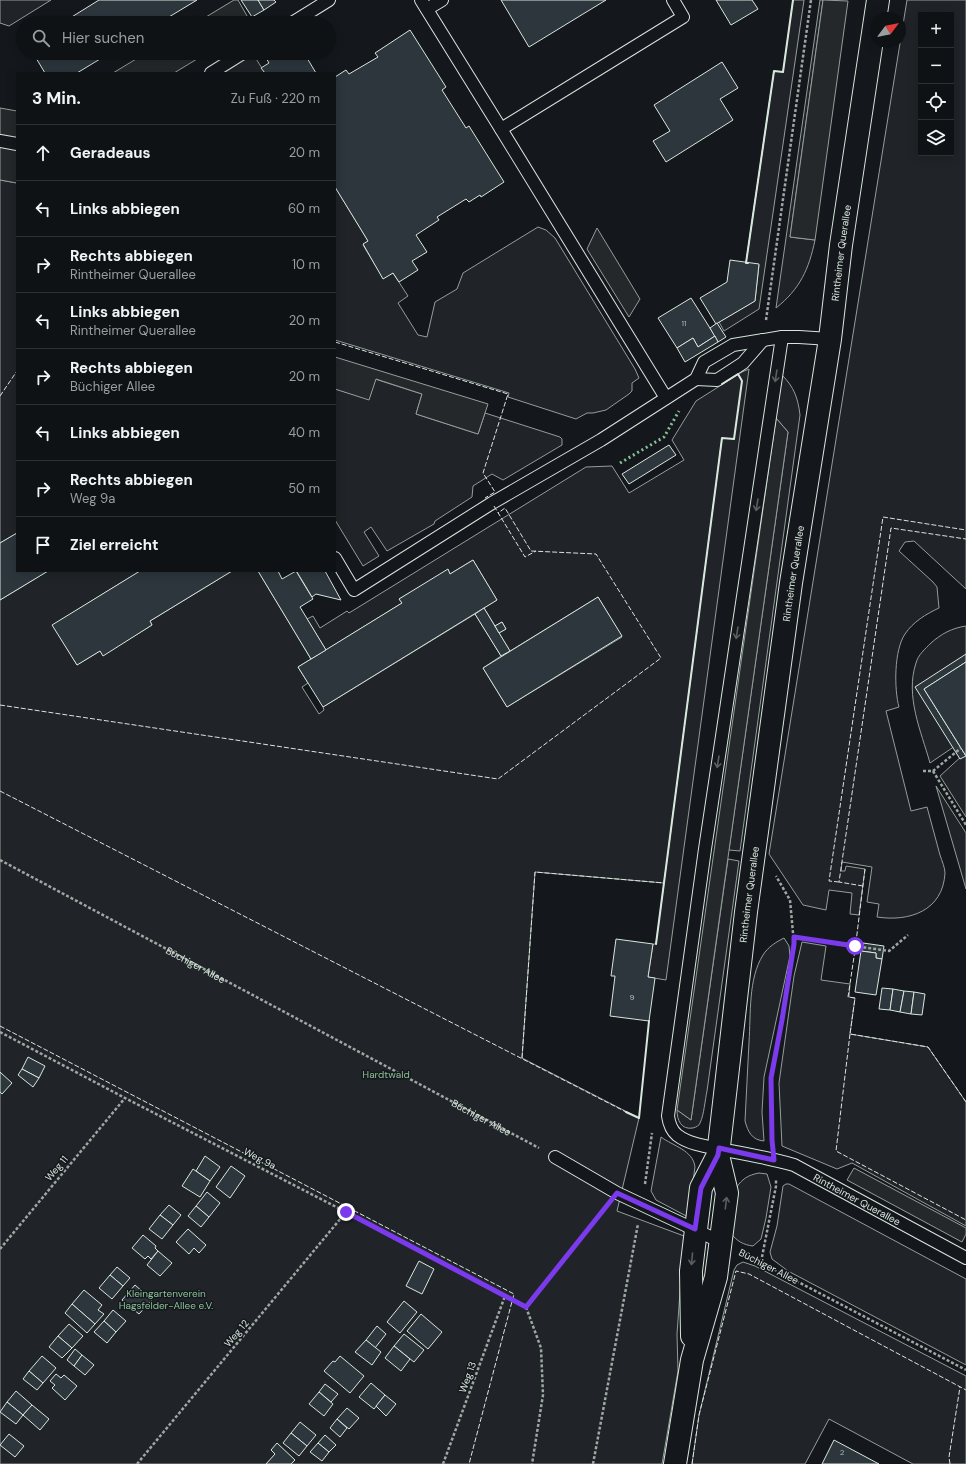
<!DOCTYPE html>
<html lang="de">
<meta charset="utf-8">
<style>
:root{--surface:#0f1215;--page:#1d2022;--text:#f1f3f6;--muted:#9b9ea0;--line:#2f3234}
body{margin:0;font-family:"DM Sans",sans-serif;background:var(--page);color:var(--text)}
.controls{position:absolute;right:12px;top:12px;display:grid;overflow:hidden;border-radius:0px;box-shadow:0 2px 10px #0003}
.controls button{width:36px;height:36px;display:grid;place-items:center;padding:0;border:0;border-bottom:1px solid var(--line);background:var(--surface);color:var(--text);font:20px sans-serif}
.compass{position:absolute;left:870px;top:12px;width:36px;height:36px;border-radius:50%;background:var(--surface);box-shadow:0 2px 10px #0003;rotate:58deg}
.stop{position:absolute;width:12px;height:12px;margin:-9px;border:3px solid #7c3aed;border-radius:50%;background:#fff}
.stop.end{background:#7c3aed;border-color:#fff;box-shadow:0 1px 4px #0008}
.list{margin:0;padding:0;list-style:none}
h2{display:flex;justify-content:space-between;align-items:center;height:52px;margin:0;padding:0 16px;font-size:17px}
h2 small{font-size:13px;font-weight:400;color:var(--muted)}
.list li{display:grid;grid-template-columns:26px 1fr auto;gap:12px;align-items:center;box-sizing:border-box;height:56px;padding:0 16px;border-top:1px solid var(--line)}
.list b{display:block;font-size:15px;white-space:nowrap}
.list p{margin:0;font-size:13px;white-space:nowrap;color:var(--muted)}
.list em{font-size:13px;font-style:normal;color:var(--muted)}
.icon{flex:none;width:22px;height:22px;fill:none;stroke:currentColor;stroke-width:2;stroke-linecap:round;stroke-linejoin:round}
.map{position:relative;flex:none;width:966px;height:1464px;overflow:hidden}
.search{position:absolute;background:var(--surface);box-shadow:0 2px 10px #0003;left:16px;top:16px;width:320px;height:44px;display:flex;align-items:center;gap:10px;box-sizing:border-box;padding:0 14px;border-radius:22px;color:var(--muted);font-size:15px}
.panel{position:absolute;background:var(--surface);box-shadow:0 2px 10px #0003;left:16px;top:72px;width:320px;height:500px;border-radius:0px}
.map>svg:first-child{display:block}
.green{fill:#202428;stroke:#939e99;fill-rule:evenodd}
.parking{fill:#24282b;stroke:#939e99}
.building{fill:#2c363c;stroke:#d8e6dc}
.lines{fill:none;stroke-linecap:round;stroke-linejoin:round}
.service-casing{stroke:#d8e6dc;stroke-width:14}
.tertiary-casing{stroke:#d8e6dc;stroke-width:24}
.path{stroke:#9da8a2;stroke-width:2.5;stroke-dasharray:3 2;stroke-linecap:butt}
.service{stroke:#14181c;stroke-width:12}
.tertiary{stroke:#14181c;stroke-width:22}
.hedge{stroke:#8ac095;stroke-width:3;stroke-dasharray:2 3;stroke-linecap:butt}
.fence{stroke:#d8e6dc;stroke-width:1;stroke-dasharray:5 2;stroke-linecap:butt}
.wall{stroke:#d8e6dc;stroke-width:2}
.oneway{stroke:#59605f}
.route{stroke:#7c3aed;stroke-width:5}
.labels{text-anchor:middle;stroke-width:3;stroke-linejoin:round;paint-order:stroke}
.number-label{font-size:8px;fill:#adbab4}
.street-label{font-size:10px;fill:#d8e6dc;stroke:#14181c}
.park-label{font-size:10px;fill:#8ac095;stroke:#14181c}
</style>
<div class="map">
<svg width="966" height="1464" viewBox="0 0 966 1464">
<rect width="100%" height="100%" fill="#14181c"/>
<g class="green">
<path d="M0 0H51L9 26 0 23Z"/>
<path d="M793 0H804L759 309 724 331 719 322 755 301 759 265 746 263 774 71 783 72Z"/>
<path d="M820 0H823L790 237 815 240C809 269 800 289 776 308Z"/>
<path d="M907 0H966V589L914 541 905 542 899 551 933 582 937 587 939 608C926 614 913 622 905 634 894 650 894 689 899 707L886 711 911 811 927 807C931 823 936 839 940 855 942 861 945 868 945 873 943 911 909 922 877 917L879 904 867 902 872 867 842 862 841 871H845L846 866 865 869 859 915 850 914 852 893 829 890 826 910 803 905 769 854ZM921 15H951V153H921Z"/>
<path d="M253 54 265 73H222Z"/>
<path d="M0 180 17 183V533L0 543Z"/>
<path d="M335 187 368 241 363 245 383 278 393 273 408 296 398 303 418 335 427 337 435 302 457 289 463 273 538 227 546 230 555 238 635 369 639 378 632 383V391L629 394 606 410 593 413H587L576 419 508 397 509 393 335 340Z"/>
<path d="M749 369 666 980 648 977 653 944H656L664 883 535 872 522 1058 639 1118 617 1211 684 1236 677 1334 678 1371 662 1464H0V600L48 571H140L53 625 77 665 100 651 103 655 152 625 150 621 232 571H258L311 659 298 667 308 683 302 687 319 714 324 710 323 707 475 614 501 656 483 668 507 707 622 637 598 597 510 651 499 633 506 629 502 622 495 626 484 608 497 600 473 560 450 574 448 570 399 599 402 603 326 650 307 619 313 616 320 628 347 611 349 613 586 467 612 466 629 493 684 460 672 440 696 401 742 372Z"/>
<path d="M782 375C794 387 798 398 800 415L740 851 729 850 788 432 776 418Z"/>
<path d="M375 379 422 394 416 414 478 434 485 413 560 437 562 439V445L503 480 492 474 473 486 472 497 435 521 434 524 387 551 371 527 364 532 379 556 363 566 335 520V389L369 399Z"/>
<path d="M966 626V662L958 744 930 763C921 731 905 696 916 663 918 655 925 649 931 643 941 634 952 628 966 626Z"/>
<path d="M964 754 966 756V817L940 776Z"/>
<path d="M936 786 966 833V889Z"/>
<path d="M728 859 739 861 707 1091C705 1100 704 1115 700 1123 699 1126 696 1127 693 1128 681 1130 677 1120 677 1110L691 1120Z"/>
<path d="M784 938 789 946 790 956 764 1077 762 1112 764 1141C752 1140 748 1132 745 1121 746 1095 748 1068 749 1042 751 1014 748 979 763 955 768 947 776 942 784 938Z"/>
<path d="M802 942 826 946 821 980 850 984 849 997 855 998 850 1034 928 1047 966 1102V1226L852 1163 837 1169 782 1146 779 1083 794 976Z"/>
<path d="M661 1137C673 1146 693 1150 695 1167L688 1217 656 1200 651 1191Z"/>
<path d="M759 1173 767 1174 771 1187 766 1218 761 1239 753 1246C744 1245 736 1241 731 1233L736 1188C742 1179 748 1175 759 1173Z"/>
<path d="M786 1184H789L966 1279V1365L788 1271 772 1259 770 1252 777 1226 783 1186Z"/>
<path d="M743 1262 755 1266 966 1376V1464H913L829 1419 805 1464H692L699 1415 734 1270 737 1265Z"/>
</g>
<g class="parking">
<path d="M234 0H238L251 23H196Z"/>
<path d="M823 0 848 1 815 240 790 237Z"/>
<path d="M146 53H207L174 73H113Z"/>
<path d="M0 108 17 111V183L0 180Z"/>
<path d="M597 228 640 299 629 317 587 249Z"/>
<path d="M335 357 488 404 478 434 416 414 422 394 376 379 369 400 335 389Z"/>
<path d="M776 418 788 432 691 1120 677 1110Z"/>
<path d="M854 1168 966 1228V1234L962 1242 847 1180Z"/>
</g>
<g class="building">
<path d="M99 0H197L159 23H62Z"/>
<path d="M241 0H258L264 10 252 17Z"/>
<path d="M258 0H274L276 2 264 10Z"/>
<path d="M501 0H606L529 47Z"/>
<path d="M716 0H752L758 9 731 25Z"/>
<path d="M410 30 446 87 442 90 466 128 469 126 504 182 481 197 480 195 469 202 466 199 437 217 439 220 416 235 427 252 412 261 418 270 399 282 393 273 383 279 363 244 368 241 335 187V77L346 70 349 74 378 57 375 53Z"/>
<path d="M33 53H110L77 73H45Z"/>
<path d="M274 53H304L316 73H265L261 68 269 63 266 58Z"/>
<path d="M722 62 738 88 720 99 733 120 666 162 653 141 670 131 654 105Z"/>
<path d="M730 260 759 264 755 301 716 324 700 298 727 282Z"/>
<path d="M691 298 715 336 698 347 693 338 677 348 658 318Z"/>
<path d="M717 323 726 337 718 342 710 328Z"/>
<path d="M715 336 718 342 685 362 677 348 693 338 698 347Z"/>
<path d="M669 445 676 455 629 484 622 474Z"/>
<path d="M17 533V571H48L0 600V543Z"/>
<path d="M473 560 497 600 323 707 298 667 402 603 399 599 448 569 450 574Z"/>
<path d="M140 571H232L150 621 152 625 103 656 100 651 77 665 52 625Z"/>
<path d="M258 571H278L282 579 296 571 313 599 300 607 326 650 311 659Z"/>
<path d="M298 571H325L341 600 316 594 312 597 297 572Z"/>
<path d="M598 597 622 636 507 707 483 668Z"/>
<path d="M484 608 510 651 501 656 475 614Z"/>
<path d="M502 622 506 629 499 633 495 626Z"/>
<path d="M966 654V662L924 689 966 756 960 759 915 687Z"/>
<path d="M966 662V756L924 689Z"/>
<path d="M616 939 653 944 648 977 655 978 649 1021 610 1016 615 976H611Z"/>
<path d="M863 943 884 946 882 959 876 958V953L861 951Z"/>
<path d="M861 951 876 953V958L882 959 876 995 855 992Z"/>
<path d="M882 988 893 989 890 1010 879 1009Z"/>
<path d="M893 989 904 991 900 1012 890 1010Z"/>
<path d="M904 991 914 992 911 1014 900 1012Z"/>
<path d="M914 992 925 994 922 1015 911 1014Z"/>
<path d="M28 1057 45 1066 39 1078 22 1069Z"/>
<path d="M22 1069 39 1078 33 1087 18 1075Z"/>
<path d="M0 1072 12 1083 2 1094 0 1092Z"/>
<path d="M205 1156 220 1167 210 1181 196 1171Z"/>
<path d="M231 1166 245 1176 230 1198 216 1187Z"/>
<path d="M193 1169 210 1181 200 1197 182 1186Z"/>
<path d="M207 1192 220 1203 209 1217 196 1206Z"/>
<path d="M169 1205 181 1215 173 1225 160 1215Z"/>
<path d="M196 1206 209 1217 201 1227 188 1216Z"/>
<path d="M160 1215 173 1225 162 1239 149 1229Z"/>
<path d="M188 1229 206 1245 199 1253 194 1248 189 1254 176 1242Z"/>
<path d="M143 1235 156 1246 155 1248 158 1251 151 1259 148 1256 145 1259 132 1248Z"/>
<path d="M158 1251 172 1263 160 1276 147 1265Z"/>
<path d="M419 1261 434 1269 422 1294 406 1286Z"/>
<path d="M117 1267 130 1278 123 1286 110 1275Z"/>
<path d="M110 1275 123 1286 112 1299 99 1288Z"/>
<path d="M135 1285 152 1300 139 1314 122 1300Z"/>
<path d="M84 1290 102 1305 98 1310 104 1314 95 1324 72 1304Z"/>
<path d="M404 1301 417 1312 400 1333 387 1322Z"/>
<path d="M72 1304 95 1324 87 1333 65 1313Z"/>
<path d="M113 1310 126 1321 116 1332 104 1321Z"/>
<path d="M421 1314 442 1332 428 1349 407 1331Z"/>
<path d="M104 1321 116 1332 107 1343 94 1332Z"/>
<path d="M69 1324 83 1336 72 1348 58 1336Z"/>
<path d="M377 1326 386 1334 375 1348 366 1340Z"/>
<path d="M404 1334 424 1350 414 1362 394 1346Z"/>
<path d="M58 1336 72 1348 62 1358 49 1347Z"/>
<path d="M366 1340 381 1352 372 1365 355 1352Z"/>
<path d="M394 1346 410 1359 401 1371 385 1358Z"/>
<path d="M75 1349 82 1355 74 1366 67 1360Z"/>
<path d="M82 1355 94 1365 85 1375 74 1366Z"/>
<path d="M42 1356 56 1368 43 1383 29 1371Z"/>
<path d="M340 1356 364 1376 350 1393 324 1371 333 1361 335 1362Z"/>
<path d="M29 1371 43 1383 37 1390 23 1379Z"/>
<path d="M56 1374 61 1378 64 1375 77 1386 65 1400 52 1388 55 1385 50 1381Z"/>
<path d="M371 1383 385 1395 374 1409 359 1397Z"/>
<path d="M325 1384 338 1394 331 1402 319 1392Z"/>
<path d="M16 1391 32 1405 23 1415 7 1402Z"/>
<path d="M319 1392 333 1404 324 1416 309 1404Z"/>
<path d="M385 1395 396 1404 386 1416 376 1406Z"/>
<path d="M7 1402 23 1415 16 1424 0 1412Z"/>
<path d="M32 1405 49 1419 40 1430 23 1415Z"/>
<path d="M347 1408 359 1418 349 1429 337 1419Z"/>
<path d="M337 1419 347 1428 340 1437 330 1428Z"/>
<path d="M300 1422 316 1435 307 1446 291 1433Z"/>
<path d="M291 1433 307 1446 299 1456 283 1443Z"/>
<path d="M9 1434 24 1446 15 1457 0 1445Z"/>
<path d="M325 1435 336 1445 329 1452 318 1443Z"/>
<path d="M834 1440 879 1464H822Z"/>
<path d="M277 1443 295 1460 291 1464H266L275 1454 271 1450Z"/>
<path d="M318 1443 329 1452 322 1461 310 1452Z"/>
</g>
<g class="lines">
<defs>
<g id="service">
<path d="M421 0 501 129 683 17 673 0"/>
<path d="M427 9 442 0"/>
<path d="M292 23 329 0"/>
<path d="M211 73 243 53"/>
<path d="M501 129 666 398"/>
<path d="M0 141 17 144"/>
<path id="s2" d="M782 337 705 849 668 1116C669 1123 671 1130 677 1135 691 1146 713 1147 730 1151 752 1155 773 1159 794 1165L966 1258"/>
<path d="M696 379 717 380 743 363 763 340"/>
<path d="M335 558 354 590 492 503 601 440 696 379 704 362 733 345 782 337H799L830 339"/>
<path d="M555 1157 617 1193 721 1242"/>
</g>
<g id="tertiary">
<path d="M692 1336 691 1271 701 1188 718 1155"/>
<path id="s3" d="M675 1464 692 1360 716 1277 727 1193 718 1155 746 912 791 583 830 339 841 245 878 0"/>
</g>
</defs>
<use href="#service" class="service-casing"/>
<use href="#tertiary" class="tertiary-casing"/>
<g class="path">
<path d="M766 320 811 0"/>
<path d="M923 771H933L961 748"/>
<path d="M933 771 966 825"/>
<path id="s1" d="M0 860 539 1148"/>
<path d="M794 937 889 951 908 935"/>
<path d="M0 1032 125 1098 346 1212 526 1307 605 1208"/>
<path d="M772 1141 771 1078 782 1020 794 944 790 900 776 876"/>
<path d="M645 1184 652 1133"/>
<path d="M0 1249 125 1098"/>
<path d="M743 1253 966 1370"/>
<path d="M761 1262 776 1186V1180"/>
<path d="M526 1307 541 1348 543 1395 532 1464"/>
<path d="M137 1464 346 1212"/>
<path d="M443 1464 505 1296"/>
<path d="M593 1464 638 1224"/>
</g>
<use href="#service" class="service"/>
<use href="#tertiary" class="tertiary"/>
<path class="hedge" d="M620 463 664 437 679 411"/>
<g class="fence">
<path d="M746 263 774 71"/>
<path d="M335 342 508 394 483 473 495 492 485 498"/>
<path d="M0 396 17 371"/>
<path d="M494 506 525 557 536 551"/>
<path d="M0 705 498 779 661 658 596 554 531 551 505 508 498 513"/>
<path d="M0 791 626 1112"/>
<path d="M839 882 829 881 883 517 966 530"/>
<path d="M863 886 839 882 891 528 966 539"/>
<path d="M864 944 856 942 865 869"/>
<path d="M861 951 855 950 848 997 855 998 850 1034 928 1047 966 1102"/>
<path d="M0 1026 514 1294 469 1464"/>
<path d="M850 1034 836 1151 966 1220"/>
<path d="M522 1058 535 872 664 883 722 438"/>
<path d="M692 1464 699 1415 736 1271 749 1274 966 1390"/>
<path d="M950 1464 949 1457 960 1387"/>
</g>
<g class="wall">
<path d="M748 263H746L774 71 783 72 793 0"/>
<path d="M656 944 722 438 734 439 742 381 738 374 722 384"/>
<path d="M626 1112 639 1118 649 1021"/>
</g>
</g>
<defs><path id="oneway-shaft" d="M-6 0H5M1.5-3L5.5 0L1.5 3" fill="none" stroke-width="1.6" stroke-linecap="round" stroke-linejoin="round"/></defs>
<g class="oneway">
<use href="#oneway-shaft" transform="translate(776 376) rotate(99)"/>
<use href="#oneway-shaft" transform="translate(757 505) rotate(99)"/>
<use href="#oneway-shaft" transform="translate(737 633) rotate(99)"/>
<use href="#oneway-shaft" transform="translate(718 762) rotate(99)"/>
<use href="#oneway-shaft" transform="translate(726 1203) rotate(-83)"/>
<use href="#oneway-shaft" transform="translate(692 1259) rotate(95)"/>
</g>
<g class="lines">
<path class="route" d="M346 1212 526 1307 617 1193 695 1229 701 1188 718 1155 719 1148 774 1160 772 1140 771 1078 782 1020 794 944V937L855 946"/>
</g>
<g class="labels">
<g class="number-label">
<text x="684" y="326">11</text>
<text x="632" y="1000">9</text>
<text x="842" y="1455">2</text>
</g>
<g class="street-label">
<text dy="4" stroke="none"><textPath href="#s3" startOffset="1226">Rintheimer Querallee</textPath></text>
<text dy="4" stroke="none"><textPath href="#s3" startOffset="902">Rintheimer Querallee</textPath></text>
<text dy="4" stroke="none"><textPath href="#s3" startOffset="578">Rintheimer Querallee</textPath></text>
<text dy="4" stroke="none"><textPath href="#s1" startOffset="222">Büchiger Allee</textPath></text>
<text dy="4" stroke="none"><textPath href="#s1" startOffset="546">Büchiger Allee</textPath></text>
<text transform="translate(260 1158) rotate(27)" y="4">Weg 9a</text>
<text transform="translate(56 1168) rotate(-50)" y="4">Weg 11</text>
<text dy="4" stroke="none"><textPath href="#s2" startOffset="1002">Rintheimer Querallee</textPath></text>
<text transform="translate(769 1266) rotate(27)" y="4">Büchiger Allee</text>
<text transform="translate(236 1333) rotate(-50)" y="4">Weg 12</text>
<text transform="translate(467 1377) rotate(-70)" y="4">Weg 13</text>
</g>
<g class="park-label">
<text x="386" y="1078">Hardtwald</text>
<text x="166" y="1297">Kleingartenverein<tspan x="166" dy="12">Hagsfelder-Allee e.V.</tspan></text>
</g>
</g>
</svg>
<div class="controls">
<button>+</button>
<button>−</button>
<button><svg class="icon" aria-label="locate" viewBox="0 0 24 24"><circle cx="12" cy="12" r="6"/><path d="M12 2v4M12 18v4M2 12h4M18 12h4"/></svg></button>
<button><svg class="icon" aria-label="layers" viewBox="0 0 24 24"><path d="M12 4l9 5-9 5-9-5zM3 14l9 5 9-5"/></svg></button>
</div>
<svg class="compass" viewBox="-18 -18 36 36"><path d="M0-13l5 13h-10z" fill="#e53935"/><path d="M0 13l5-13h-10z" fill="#9b9ea0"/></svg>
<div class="stop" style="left:855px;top:946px"></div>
<div class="stop end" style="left:346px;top:1212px"></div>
<div class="search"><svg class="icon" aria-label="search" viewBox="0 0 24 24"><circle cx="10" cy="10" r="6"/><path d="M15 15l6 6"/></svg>Hier suchen</div>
<section class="panel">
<h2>3 Min.<small>Zu Fuß · 220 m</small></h2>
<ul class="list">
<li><svg class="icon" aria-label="ahead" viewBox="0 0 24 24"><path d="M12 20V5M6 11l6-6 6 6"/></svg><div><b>Geradeaus</b></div><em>20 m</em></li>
<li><svg class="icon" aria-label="left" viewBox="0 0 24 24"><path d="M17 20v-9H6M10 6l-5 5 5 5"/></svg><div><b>Links abbiegen</b></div><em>60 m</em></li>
<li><svg class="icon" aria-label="right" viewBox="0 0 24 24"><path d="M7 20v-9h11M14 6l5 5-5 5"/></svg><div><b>Rechts abbiegen</b><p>Rintheimer Querallee</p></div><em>10 m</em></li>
<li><svg class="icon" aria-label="left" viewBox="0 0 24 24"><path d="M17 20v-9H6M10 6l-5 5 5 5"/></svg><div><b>Links abbiegen</b><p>Rintheimer Querallee</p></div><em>20 m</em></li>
<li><svg class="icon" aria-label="right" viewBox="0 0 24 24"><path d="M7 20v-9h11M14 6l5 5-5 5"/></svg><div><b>Rechts abbiegen</b><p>Büchiger Allee</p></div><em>20 m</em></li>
<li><svg class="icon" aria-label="left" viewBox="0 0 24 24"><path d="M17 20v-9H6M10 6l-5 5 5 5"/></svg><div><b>Links abbiegen</b></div><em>40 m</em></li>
<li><svg class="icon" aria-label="right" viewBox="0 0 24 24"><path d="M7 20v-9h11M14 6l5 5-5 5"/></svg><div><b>Rechts abbiegen</b><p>Weg 9a</p></div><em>50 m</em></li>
<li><svg class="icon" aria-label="arrive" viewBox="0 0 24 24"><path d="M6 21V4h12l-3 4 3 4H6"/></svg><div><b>Ziel erreicht</b></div></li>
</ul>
</section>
</div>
